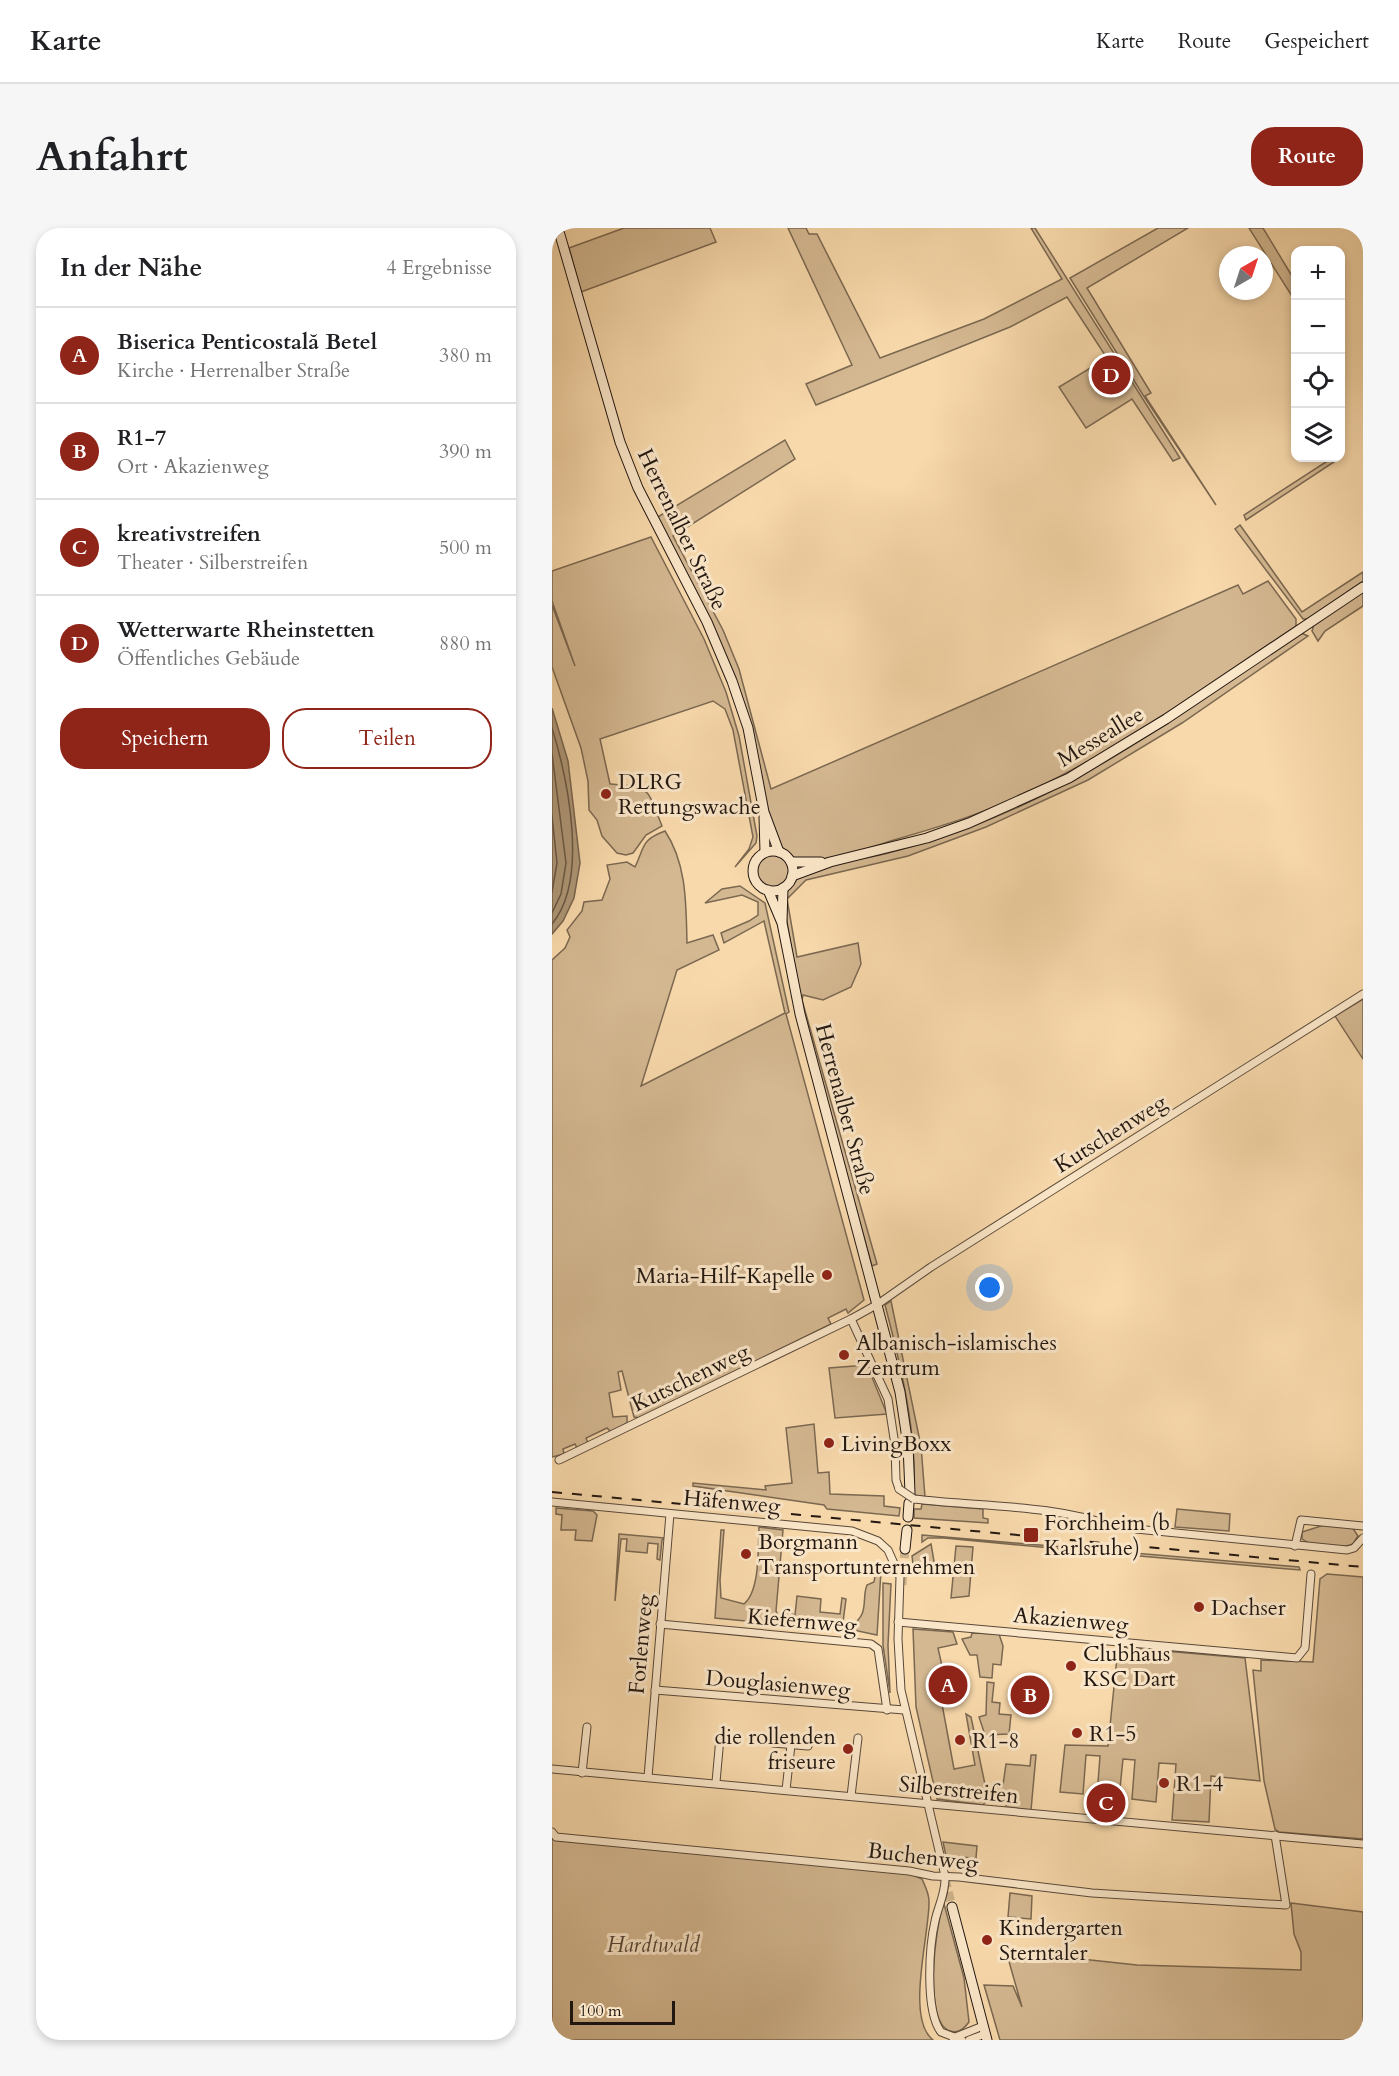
<!DOCTYPE html>
<html lang="de">
<meta charset="utf-8">
<style>
:root{--surface:#fff;--page:#f6f6f6;--text:#202124;--muted:#757577;--line:#e0e0e0;--accent:#8f2418}
body{margin:0;font-family:Cardo,serif;background:var(--page);color:var(--text)}
.controls{position:absolute;right:18px;top:18px;display:grid;overflow:hidden;border-radius:12px;box-shadow:0 3px 9px #0003}
.controls button{width:54px;height:54px;display:grid;place-items:center;padding:0;border:0;border-bottom:2px solid var(--line);background:var(--surface);color:var(--text);font:30px sans-serif}
.compass{position:absolute;left:667px;top:18px;width:54px;height:54px;border-radius:50%;background:var(--surface);box-shadow:0 3px 9px #0003;rotate:39deg}
.scale{position:absolute;left:18px;bottom:15px;width:105px;box-sizing:border-box;padding-left:6px;border:3px solid #221711;border-top:0;font-size:16px;line-height:21px;white-space:nowrap;color:#221711;-webkit-text-stroke:4px #fae6c8;paint-order:stroke}
.you{position:absolute;left:438px;top:1060px;width:21px;height:21px;margin:-15px;border:4px solid #fff;border-radius:50%;background:#1a73e8;box-shadow:0 0 0 9px #1a73e833}
.badge{display:grid;place-items:center;width:39px;height:39px;border-radius:50%;background:var(--accent);color:#fff;font-size:20px;font-weight:700}
.pin{position:absolute;translate:-50% -50%;border:3px solid #fff;box-shadow:0 2px 6px #0006}
.list{margin:0;padding:0;list-style:none}
h2{display:flex;justify-content:space-between;align-items:center;height:78px;margin:0;padding:0 24px;font-size:26px}
h2 small{font-size:20px;font-weight:400;color:var(--muted)}
.list li{display:grid;grid-template-columns:39px 1fr auto;gap:18px;align-items:center;box-sizing:border-box;height:96px;padding:0 24px;border-top:2px solid var(--line)}
.list b{display:block;font-size:22px;white-space:nowrap}
.list p{margin:0;font-size:20px;white-space:nowrap;color:var(--muted)}
.list em{font-size:20px;font-style:normal;color:var(--muted)}
.actions{display:flex;gap:12px;padding:18px 24px}
.actions a{flex:1;padding:14px 0;border:2px solid var(--accent);border-radius:24px;text-align:center;font-size:21px;color:var(--accent)}
.actions .main{background:var(--accent);color:#fff}
.icon{flex:none;width:33px;height:33px;fill:none;stroke:currentColor;stroke-width:2;stroke-linecap:round;stroke-linejoin:round}
.map{position:relative;flex:none;width:811px;height:1812px;overflow:hidden;border-radius:24px}
header{display:flex;align-items:center;gap:36px;box-sizing:border-box;height:84px;padding:0 30px;background:var(--surface);border-bottom:2px solid var(--line)}
header strong{font-size:28px}
nav{display:flex;gap:33px;margin-inline-start:auto;font-size:21px}
.intro{display:flex;align-items:center;justify-content:space-between;box-sizing:border-box;height:144px;padding:0 36px}
h1{margin:0;font-size:42px}
.button{padding:15px 27px;border-radius:24px;background:var(--accent);color:#fff;font-size:21px;font-weight:700}
main{display:flex;gap:36px;padding:0 36px}
aside{flex:1;background:var(--surface);border-radius:24px;box-shadow:0 3px 9px #0003}
.map>svg:first-child{display:block}
.green{fill:#d4b891;stroke:#7b6851;stroke-width:1.5}
.water{fill:#af9777;stroke:#77644e;stroke-width:1.5}
.lines{fill:none;stroke-linecap:round;stroke-linejoin:round}
.shore{stroke:#685744;stroke-width:1.5}
.secondary-tunnel{stroke:#cdb28c;stroke-width:9;stroke-dasharray:9 4.5;stroke-linecap:butt}
.street-casing{stroke:#584838;stroke-width:9}
.secondary-casing{stroke:#221711;stroke-width:11}
.street{stroke:#fae6c8;stroke-width:7}
.secondary{stroke:#fae6c8;stroke-width:9}
.rail{stroke:#221711;stroke-width:2;stroke-dasharray:10 10;stroke-linecap:butt}
.street-bridge-casing{stroke:#584838;stroke-width:9;stroke-linecap:butt}
.street-bridge{stroke:#fae6c8;stroke-width:7}
.poi-dot{fill:#8f2418;stroke:#fae6c8;stroke-width:2}
.labels{text-anchor:middle;stroke-width:6;stroke-linejoin:round;paint-order:stroke}
.street-label{font-size:22px;fill:#221711;stroke:#fae6c8}
.poi-label{font-size:22px;fill:#221711;stroke:#fae6c8;text-anchor:start}
.park-label{font-size:22px;font-style:italic;fill:#574737;stroke:#fae6c8}
</style>
<header>
<strong>Karte</strong>
<nav><a>Karte</a><a>Route</a><a>Gespeichert</a></nav>
</header>
<div class="intro"><h1>Anfahrt</h1><a class="button">Route</a></div>
<main>
<aside>
<h2>In der Nähe<small>4 Ergebnisse</small></h2>
<ul class="list">
<li><span class="badge">A</span><div><b>Biserica Penticostală Betel</b><p>Kirche · Herrenalber Straße</p></div><em>380 m</em></li>
<li><span class="badge">B</span><div><b>R1-7</b><p>Ort · Akazienweg</p></div><em>390 m</em></li>
<li><span class="badge">C</span><div><b>kreativstreifen</b><p>Theater · Silberstreifen</p></div><em>500 m</em></li>
<li><span class="badge">D</span><div><b>Wetterwarte Rheinstetten</b><p>Öffentliches Gebäude</p></div><em>880 m</em></li>
</ul>
<div class="actions"><a class="main">Speichern</a><a>Teilen</a></div>
</aside>
<div class="map">
<svg width="811" height="1812" viewBox="0 0 811 1812">
<rect width="100%" height="100%" fill="#f8d9ab"/>
<filter id="stains"><feTurbulence type="fractalNoise" baseFrequency=".00333" numOctaves="4"/><feColorMatrix values="0 0 0 0 .2 0 0 0 0 .09 0 0 0 0 .02 0 0 0 .5 -.17"/></filter>
<radialGradient id="worn" r=".72"><stop offset=".6" stop-color="#630" stop-opacity="0"/><stop offset="1" stop-color="#630" stop-opacity=".3"/></radialGradient>
<g class="green">
<path d="M72 0H158L164 14 29 64 17 20Z"/>
<path d="M236 0H254L257 6H265L328 130 432 91 510 51 479 0H483L628 230 621 233 580 171 534 200 507 159 555 130 515 69 458 99 264 177 254 156 300 137Z"/>
<path d="M606 0H636L535 60 599 165 593 168 664 277 591 167 518 50Z"/>
<path d="M697 0H711L743 53V73Z"/>
<path d="M233 212 243 231 121 308 171 402 187 441 219 561 686 357 691 366 716 353 744 391V398C659 455 575 516 483 561 437 584 390 598 342 612 313 621 276 635 245 632L226 617 222 610 195 484 104 290Z"/>
<path d="M780 230H788L694 292 692 287Z"/>
<path d="M688 297 750 384 811 344V353L756 391H751L683 301Z"/>
<path d="M99 309 152 411 174 464 187 508 205 608 204 615 183 639 197 621 201 609 181 502 173 481 161 473 48 511 58 556C101 560 94 559 110 598L94 607 81 625 74 627 65 625 50 608 45 592 37 582 36 553 29 520 0 439V377L23 438 0 373V343Z"/>
<path d="M811 364V378L773 403 766 413 760 403 762 396Z"/>
<path d="M749 405 756 408 630 495 536 552 434 599 356 628 254 652 235 671 245 729 306 715 309 736 299 759 271 772 251 767 250 772 325 1036 320 1038 265 839 246 758 232 677C233 666 236 657 245 649 260 636 308 632 328 627 358 620 387 610 415 600 537 556 642 477 749 405Z"/>
<path d="M113 603C135 636 134 677 135 715L161 707 167 722 125 742 89 858 233 785 212 693 172 715 169 705 197 693 206 687V674L190 667 153 675 170 661 188 658 213 675 237 784 234 786 312 1072 296 1085 294 1081 276 1090 279 1096 88 1190 82 1189 70 1143 66 1144 69 1162 57 1165 61 1189 75 1188V1195L59 1204 55 1200 34 1210 36 1215 25 1220 23 1216 11 1221 12 1226 0 1229V732L13 720 18 709 15 702 30 683 32 674 50 672 58 651 55 637 75 634 83 639C93 618 89 612 113 603Z"/>
<circle cx="221" cy="643" r="16"/>
<path d="M811 771V831L783 788Z"/>
<path d="M339 1073 369 1218 373 1269 362 1267C365 1204 349 1138 333 1077Z"/>
<path d="M315 1137 335 1186 283 1190 277 1140Z"/>
<path d="M262 1196 266 1245 277 1244 278 1266 332 1268V1278L348 1280 347 1288 275 1281 272 1277 141 1258V1255L214 1262 213 1258 240 1255 234 1200Z"/>
<path d="M370 1276 431 1281V1290L436 1291V1295L362 1290V1281H369Z"/>
<path d="M4 1280 41 1283 45 1287 40 1313 23 1312 24 1302H9L10 1287 4 1286Z"/>
<path d="M625 1281 678 1286 677 1303 623 1299Z"/>
<path d="M772 1297 800 1299 806 1308 801 1316C789 1321 760 1319 750 1311V1304Z"/>
<path d="M207 1299 231 1302 224 1383 227 1389H232L233 1384 243 1387 245 1368 269 1371 268 1384 288 1386 290 1370 294 1371 290 1402 163 1390 169 1302H172L168 1352 169 1370 192 1376C208 1363 206 1321 207 1299Z"/>
<path d="M67 1306 113 1310 110 1312 108 1332 105 1331 106 1316 96 1315 95 1325 74 1323 75 1311H69L63 1373Z"/>
<path d="M370 1307 747 1339 748 1342 564 1326 559 1328 499 1320 392 1310H376L370 1314Z"/>
<path d="M379 1316 384 1345 362 1344 360 1328Z"/>
<path d="M404 1318 421 1319 417 1368 399 1370Z"/>
<path d="M324 1342 329 1343 325 1407 301 1402C302 1394 307 1393 310 1386 314 1377 311 1366 315 1357L322 1354Z"/>
<path d="M775 1346 811 1349V1611L727 1604 723 1601 712 1553 701 1442 709 1443V1432L761 1434 768 1351Z"/>
<path d="M331 1355 339 1356 336 1417 338 1465 331 1417Z"/>
<path d="M361 1401 401 1404 405 1416 386 1420 392 1447 385 1449 402 1541 423 1537 414 1486 419 1489 436 1571 431 1577 385 1571 364 1479Z"/>
<path d="M420 1405 447 1406 451 1418 449 1437 441 1436 440 1450 428 1449 425 1427H418L410 1411 419 1409Z"/>
<path d="M566 1419 693 1430 708 1553 659 1548 657 1594 620 1592 624 1536 607 1535 604 1574 580 1571 583 1532 571 1531 567 1570 545 1568 548 1528 534 1527 531 1566 508 1564 513 1517 556 1518Z"/>
<path d="M435 1454 442 1455 440 1474 448 1475 447 1486 459 1487 457 1506 433 1507 427 1489 434 1487Z"/>
<path d="M479 1527H484L479 1582 454 1579V1574L449 1573 450 1570 439 1571 440 1557H451L454 1536 478 1538Z"/>
<path d="M0 1609 356 1645 370 1651C373 1658 377 1665 377 1673 378 1705 353 1790 381 1812H0Z"/>
<path d="M391 1614 425 1618 424 1630 404 1629 401 1638 396 1637Z"/>
<path d="M458 1665 480 1668 479 1691 456 1689Z"/>
<path d="M739 1675 811 1684V1812H448L432 1757 461 1758 470 1779 454 1723 585 1737 749 1742V1724L742 1706Z"/>
<path d="M392 1676 412 1750 417 1794C412 1801 406 1806 398 1803 371 1795 383 1696 392 1676Z"/>
</g>
<path class="water" d="M0 480 16 533 28 635 22 670 11 693 0 706Z"/>
<g class="lines">
<g class="shore">
<path d="M0 500C16 552 37 652 0 696"/>
<path d="M0 526 14 635 9 666 0 685"/>
<path d="M0 588 5 635 0 664"/>
</g>
<g class="secondary-tunnel">
<path d="M350 1357 353 1321"/>
<path d="M393 1651 400 1679"/>
</g>
<defs>
<g id="street">
<path d="M299 1091 336 1171 343 1217 344 1252 347 1261"/>
<path d="M7 1232 299 1091 326 1076 379 1039 811 766"/>
<path d="M362 1271C429 1279 500 1276 564 1299L795 1322 802 1320 811 1310"/>
<path d="M0 1274 300 1303 326 1313 336 1322 348 1349 346 1411 349 1462 393 1648C394 1665 386 1678 383 1693 377 1719 373 1783 389 1804L410 1812"/>
<path d="M743 1318 749 1292 811 1298"/>
<path d="M346 1394 745 1430 753 1420 759 1346"/>
<path d="M108 1396 319 1416 326 1421 335 1482"/>
<path d="M103 1462 352 1482"/>
<path d="M221 1515 256 1518"/>
<path d="M0 1541 811 1616"/>
<path d="M30 1545 35 1499"/>
<path d="M96 1549 118 1286"/>
<path d="M164 1554 168 1510"/>
<path d="M234 1562 239 1517"/>
<path d="M299 1568 306 1510"/>
<path d="M0 1604 4 1609 357 1643 381 1648 407 1649 540 1665 734 1677 723 1607"/>
<path d="M401 1810 431 1798"/>
<path d="M417 1812 433 1806"/>
</g>
<g id="secondary">
<path d="M6 0 68 214 86 260 155 394 180 453 196 500 212 584 227 624"/>
<path d="M212 589 213 624"/>
<circle cx="221" cy="643" r="20"/>
<path d="M239 634H269"/>
<path d="M240 648 278 634 375 610 417 595 517 550 614 491 811 359"/>
<path d="M216 662 230 695 248 786 348 1164 356 1217 358 1265"/>
<path d="M230 693 231 660"/>
<path d="M356 1289 357 1275"/>
<path d="M353 1321 355 1302"/>
<path d="M400 1679 435 1812"/>
</g>
</defs>
<use href="#street" class="street-casing"/>
<use href="#secondary" class="secondary-casing"/>
<use href="#street" class="street"/>
<use href="#secondary" class="secondary"/>
<path class="rail" d="M0 1264 811 1339"/>
<defs>
<path id="street-bridge" d="M347 1261 362 1271"/>
</defs>
<use href="#street-bridge" class="street-bridge-casing"/>
<use href="#street-bridge" class="street-bridge"/>
</g>
<g class="poi-dot">
<circle cx="54" cy="566" r="6"/>
<circle cx="275" cy="1047" r="6"/>
<circle cx="292" cy="1127" r="6"/>
<circle cx="277" cy="1215" r="6"/>
<rect x="471" y="1299" width="16" height="16" rx="3"/>
<circle cx="194" cy="1326" r="6"/>
<circle cx="647" cy="1379" r="6"/>
<circle cx="519" cy="1438" r="6"/>
<circle cx="525" cy="1505" r="6"/>
<circle cx="408" cy="1512" r="6"/>
<circle cx="296" cy="1521" r="6"/>
<circle cx="612" cy="1555" r="6"/>
<circle cx="435" cy="1712" r="6"/>
</g>
<g class="labels">
<g class="street-label">
<text transform="translate(131 301) rotate(64)" y="8">Herrenalber Straße</text>
<text transform="translate(548 508) rotate(-31)" y="8">Messeallee</text>
<text transform="translate(294 881) rotate(75)" y="8">Herrenalber Straße</text>
<text transform="translate(558 905) rotate(-32)" y="8">Kutschenweg</text>
<text transform="translate(138 1149) rotate(-26)" y="8">Kutschenweg</text>
<text transform="translate(180 1273) rotate(5)" y="8">Häfenweg</text>
<text transform="translate(519 1391) rotate(5)" y="8">Akazienweg</text>
<text transform="translate(250 1392) rotate(5)" y="8">Kiefernweg</text>
<text transform="translate(88 1416) rotate(-85)" y="8">Forlenweg</text>
<text transform="translate(226 1455) rotate(5)" y="8">Douglasienweg</text>
<text transform="translate(407 1561) rotate(6)" y="8">Silberstreifen</text>
<text transform="translate(371 1628) rotate(7)" y="8">Buchenweg</text>
</g>
<g class="poi-label">
<text x="66" y="561">DLRG<tspan x="66" dy="25">Rettungswache</tspan></text>
<text x="263" y="1055" text-anchor="end">Maria-Hilf-Kapelle</text>
<text x="304" y="1122">Albanisch-islamisches<tspan x="304" dy="25">Zentrum</tspan></text>
<text x="289" y="1223">LivingBoxx</text>
<text x="492" y="1302">Forchheim (b<tspan x="492" dy="25">Karlsruhe)</tspan></text>
<text x="206" y="1321">Borgmann<tspan x="206" dy="25">Transportunternehmen</tspan></text>
<text x="659" y="1387">Dachser</text>
<text x="531" y="1433">Clubhaus<tspan x="531" dy="25">KSC Dart</tspan></text>
<text x="537" y="1513">R1-5</text>
<text x="284" y="1516" text-anchor="end">die rollenden<tspan x="284" dy="25">friseure</tspan></text>
<text x="420" y="1520">R1-8</text>
<text x="624" y="1563">R1-4</text>
<text x="447" y="1707">Kindergarten<tspan x="447" dy="25">Sterntaler</tspan></text>
</g>
<g class="park-label">
<text x="101" y="1724">Hardtwald</text>
</g>
</g>
<rect width="100%" height="100%" filter="url(#stains)"/>
<rect width="100%" height="100%" fill="url(#worn)"/>
</svg>
<div class="controls">
<button>+</button>
<button>−</button>
<button><svg class="icon" aria-label="locate" viewBox="0 0 24 24"><circle cx="12" cy="12" r="6"/><path d="M12 2v4M12 18v4M2 12h4M18 12h4"/></svg></button>
<button><svg class="icon" aria-label="layers" viewBox="0 0 24 24"><path d="M12 4l9 5-9 5-9-5zM3 14l9 5 9-5"/></svg></button>
</div>
<svg class="compass" viewBox="-18 -18 36 36"><path d="M0-13l5 13h-10z" fill="#e53935"/><path d="M0 13l5-13h-10z" fill="#757577"/></svg>
<div class="scale">100 m</div>
<div class="you"></div>
<div class="pin badge" style="left:396px;top:1457px">A</div>
<div class="pin badge" style="left:478px;top:1467px">B</div>
<div class="pin badge" style="left:554px;top:1575px">C</div>
<div class="pin badge" style="left:559px;top:147px">D</div>
</div>
</main>
